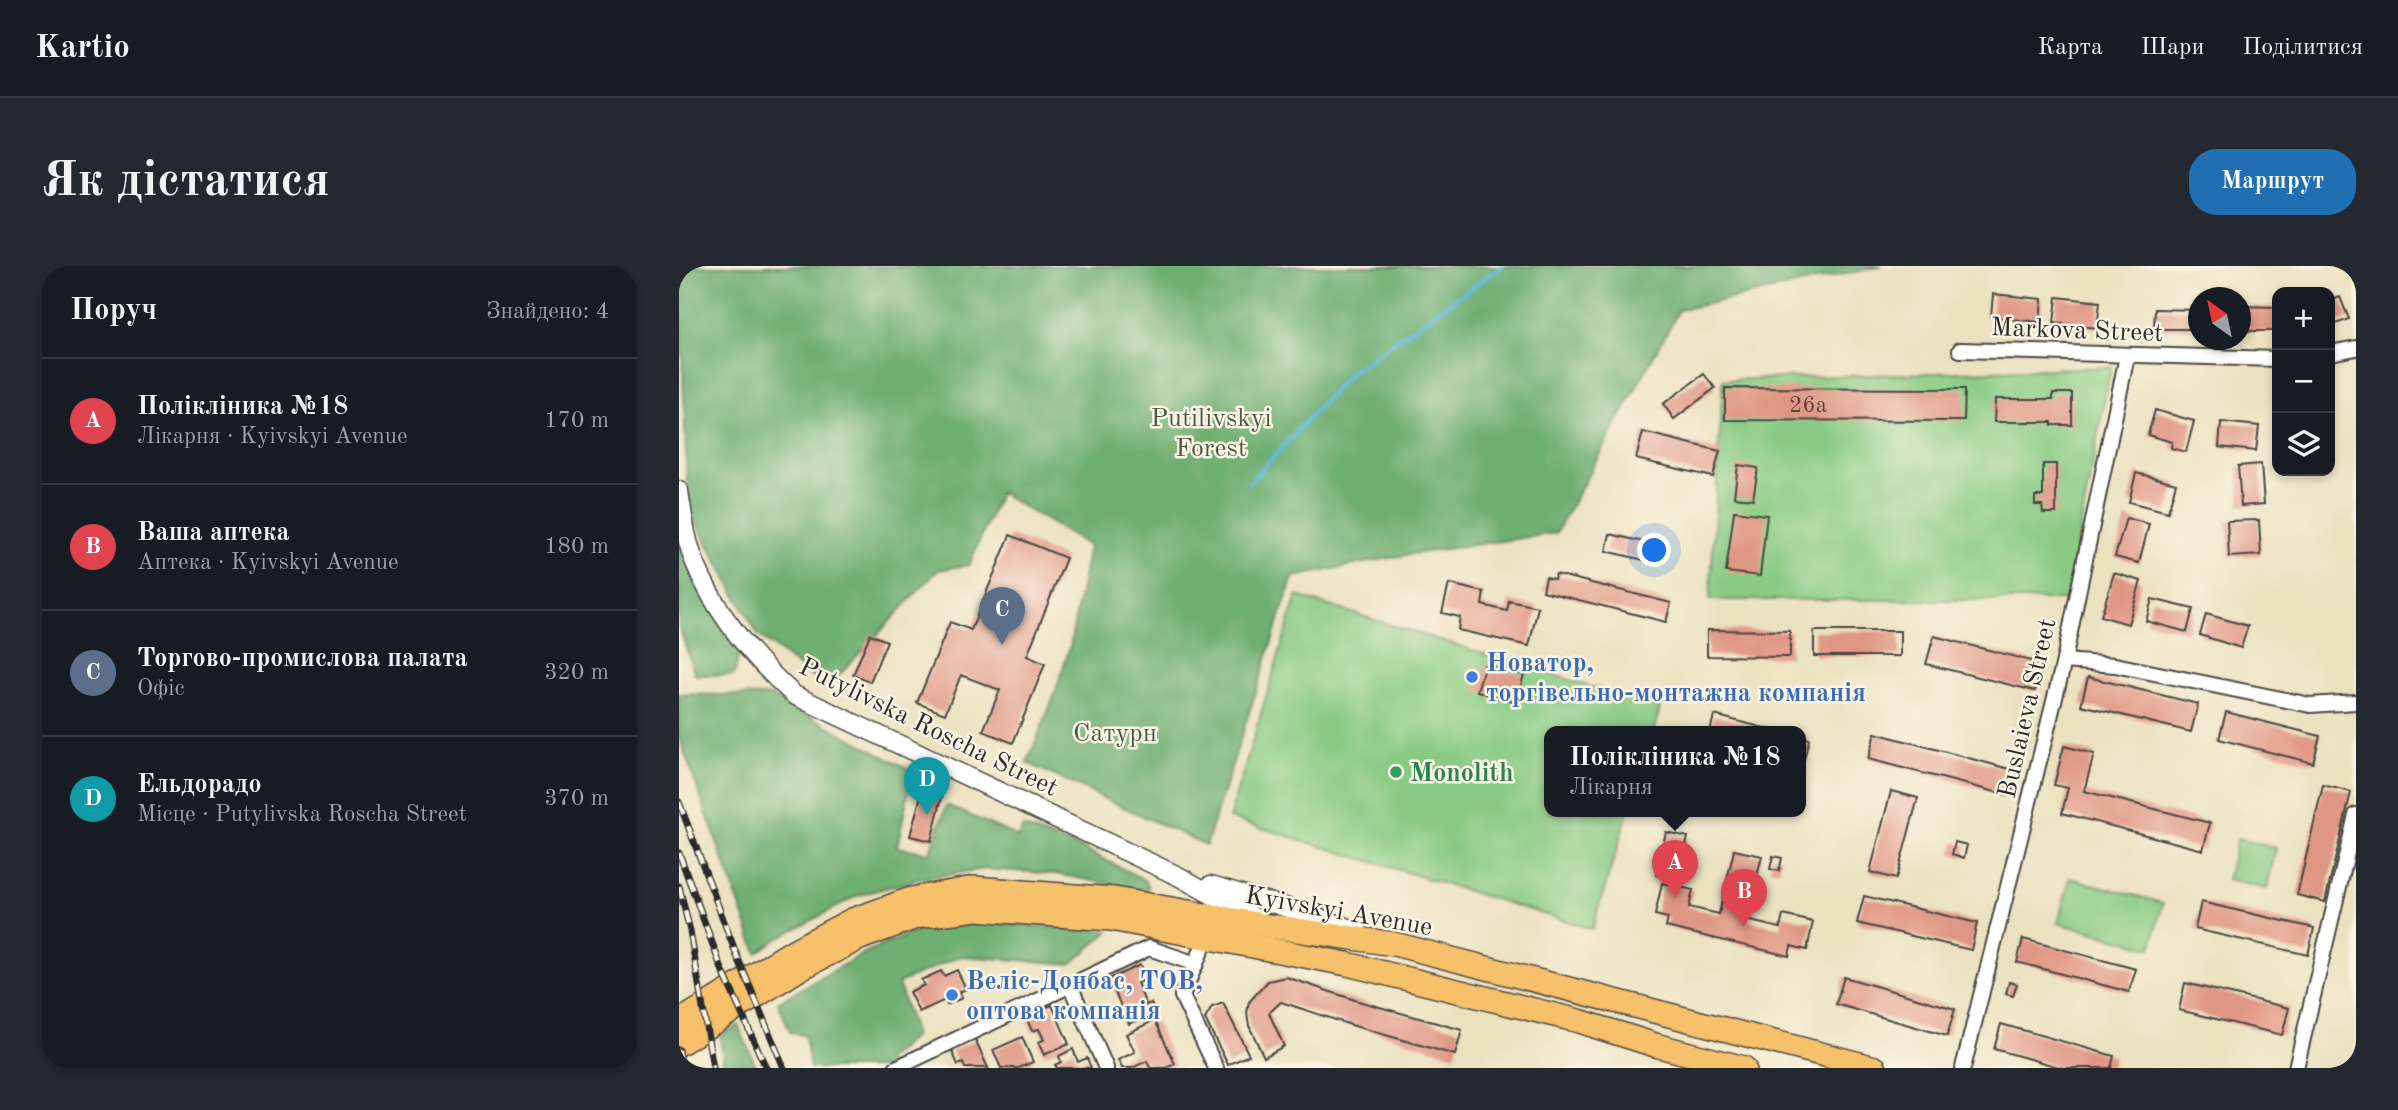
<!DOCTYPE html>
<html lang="uk">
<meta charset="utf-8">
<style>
:root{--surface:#171b24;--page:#242831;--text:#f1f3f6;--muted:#9ea1a6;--line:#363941;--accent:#1f6fb2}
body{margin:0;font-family:"Old Standard TT",serif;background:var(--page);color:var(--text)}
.controls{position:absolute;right:21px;top:21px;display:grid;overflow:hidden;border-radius:14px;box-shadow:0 4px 10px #0003}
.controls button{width:63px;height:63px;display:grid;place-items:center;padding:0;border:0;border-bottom:2px solid var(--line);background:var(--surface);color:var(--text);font:35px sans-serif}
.compass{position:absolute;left:1509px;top:21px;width:63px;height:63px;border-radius:50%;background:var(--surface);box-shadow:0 4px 10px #0003;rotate:327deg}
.you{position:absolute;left:976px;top:285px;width:24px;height:24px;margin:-18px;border:5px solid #fff;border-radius:50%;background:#1a73e8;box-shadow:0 0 0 10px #1a73e833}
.badge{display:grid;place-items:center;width:46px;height:46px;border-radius:50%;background:var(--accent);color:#fff;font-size:23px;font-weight:700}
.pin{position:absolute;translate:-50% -58px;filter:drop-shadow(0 2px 4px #0008)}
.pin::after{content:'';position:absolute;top:37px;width:24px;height:21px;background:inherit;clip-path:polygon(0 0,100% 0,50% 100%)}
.popup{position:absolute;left:865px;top:460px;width:262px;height:91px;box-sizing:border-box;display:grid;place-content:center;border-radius:14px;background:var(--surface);filter:drop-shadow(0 2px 5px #0005);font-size:23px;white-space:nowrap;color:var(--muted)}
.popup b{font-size:26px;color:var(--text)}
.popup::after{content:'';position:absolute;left:50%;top:100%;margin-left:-14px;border:14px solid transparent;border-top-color:var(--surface)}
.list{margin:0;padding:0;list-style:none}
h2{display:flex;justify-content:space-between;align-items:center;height:91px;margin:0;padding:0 28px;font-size:30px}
h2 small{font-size:23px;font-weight:400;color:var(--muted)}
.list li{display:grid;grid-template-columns:46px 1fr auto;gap:21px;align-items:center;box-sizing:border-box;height:126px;padding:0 28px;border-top:2px solid var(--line)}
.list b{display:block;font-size:26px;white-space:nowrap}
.list p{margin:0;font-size:23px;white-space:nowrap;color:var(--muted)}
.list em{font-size:23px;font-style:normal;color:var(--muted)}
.icon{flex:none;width:38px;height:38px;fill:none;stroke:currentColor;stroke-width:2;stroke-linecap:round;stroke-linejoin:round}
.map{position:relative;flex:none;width:1677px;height:802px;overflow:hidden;border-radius:28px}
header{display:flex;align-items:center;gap:42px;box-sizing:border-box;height:98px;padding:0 35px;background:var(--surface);border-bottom:2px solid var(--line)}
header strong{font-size:33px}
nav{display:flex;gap:38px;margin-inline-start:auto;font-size:24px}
.intro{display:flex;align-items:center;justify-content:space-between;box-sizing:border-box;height:168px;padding:0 42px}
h1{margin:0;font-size:49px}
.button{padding:18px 32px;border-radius:28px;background:var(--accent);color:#fff;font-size:24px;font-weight:700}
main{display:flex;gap:42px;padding:0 42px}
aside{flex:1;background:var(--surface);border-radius:28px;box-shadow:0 4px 10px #0003}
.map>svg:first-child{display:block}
.green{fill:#89cb84;stroke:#5a7b58;stroke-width:2}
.forest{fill:#6eaf72;stroke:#4c6d4e;stroke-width:2}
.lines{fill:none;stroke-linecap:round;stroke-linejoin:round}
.stream{stroke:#5db7da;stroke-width:4.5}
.building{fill:#e09684}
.minor-casing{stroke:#484641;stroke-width:18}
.tertiary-casing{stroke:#484641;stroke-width:21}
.primary-casing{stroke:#484641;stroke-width:26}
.minor{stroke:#fff;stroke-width:14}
.tertiary{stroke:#fff;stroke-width:18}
.primary{stroke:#f7c06b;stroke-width:23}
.rail-casing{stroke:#2b2b2b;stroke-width:7}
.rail{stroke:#fcf5e5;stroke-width:4.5;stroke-dasharray:13;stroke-linecap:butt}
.shop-dot{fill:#3f7fe0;stroke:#fcf5e5;stroke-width:2.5}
.leisure-dot{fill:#2e9e5b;stroke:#fcf5e5;stroke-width:2.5}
.labels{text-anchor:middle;stroke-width:5;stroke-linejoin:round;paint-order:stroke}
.number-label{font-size:23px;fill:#584641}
.street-label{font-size:26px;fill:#2b2b2b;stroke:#fcf5e5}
.park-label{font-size:26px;fill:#475b46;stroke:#fcf5e5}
.shop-label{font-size:26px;font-weight:bold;fill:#366cbe;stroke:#fcf5e5;text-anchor:start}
.leisure-label{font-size:26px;font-weight:bold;fill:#27864d;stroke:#fcf5e5;text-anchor:start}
</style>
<header>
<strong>Kartio</strong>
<nav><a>Карта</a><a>Шари</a><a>Поділитися</a></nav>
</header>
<div class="intro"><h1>Як дістатися</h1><a class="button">Маршрут</a></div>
<main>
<aside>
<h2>Поруч<small>Знайдено: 4</small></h2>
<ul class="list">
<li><span class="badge" style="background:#e0444e">A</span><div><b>Полікліника №18</b><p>Лікарня · Kyivskyi Avenue</p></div><em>170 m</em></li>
<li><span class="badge" style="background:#e0444e">B</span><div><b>Ваша аптека</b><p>Аптека · Kyivskyi Avenue</p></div><em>180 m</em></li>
<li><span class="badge" style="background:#5c6f8a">C</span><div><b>Торгово-промислова палата</b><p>Офіс</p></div><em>320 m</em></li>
<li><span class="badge" style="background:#0f9aa8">D</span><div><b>Ельдорадо</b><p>Місце · Putylivska Roscha Street</p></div><em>370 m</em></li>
</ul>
</aside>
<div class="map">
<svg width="1677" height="802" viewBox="0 0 1677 802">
<rect width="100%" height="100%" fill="#fcf5e5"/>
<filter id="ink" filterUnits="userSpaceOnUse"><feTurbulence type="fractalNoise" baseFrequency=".0143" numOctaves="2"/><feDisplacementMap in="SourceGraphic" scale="14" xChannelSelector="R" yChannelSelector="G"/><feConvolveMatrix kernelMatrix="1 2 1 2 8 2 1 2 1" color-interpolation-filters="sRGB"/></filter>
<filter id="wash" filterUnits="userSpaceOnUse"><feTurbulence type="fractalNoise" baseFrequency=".00686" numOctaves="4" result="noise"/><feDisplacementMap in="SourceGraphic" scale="28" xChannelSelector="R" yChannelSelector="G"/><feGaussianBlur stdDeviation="1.57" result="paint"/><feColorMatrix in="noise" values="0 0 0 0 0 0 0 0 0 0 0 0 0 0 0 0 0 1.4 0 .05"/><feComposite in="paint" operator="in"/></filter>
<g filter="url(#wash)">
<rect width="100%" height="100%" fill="#ebe1bf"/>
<g class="green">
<path d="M1432 101 1387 334H1031L1044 114Z"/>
<path d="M618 330 981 442 974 466H870V546H949L913 663 550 552Z"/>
<path d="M1558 573 1597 582 1588 623 1548 614Z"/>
<path d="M1391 612 1484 637 1472 682 1379 657Z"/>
</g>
<g class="forest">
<path d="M0 0H1203L1000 44 877 267 726 289 614 311 527 579 348 497 374 433 391 380 410 280 321 227 290 299 259 304 148 422 79 369 9 242Z"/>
<path d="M0 275 61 384 55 409H16L0 360Z"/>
<path d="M0 428 92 430 234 505 218 581 250 587 268 539 339 571 344 561 406 584 466 614 470 621 467 625 378 608 306 603 239 613 178 630 101 671 78 687 0 471Z"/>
<path d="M303 656 430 665 392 698 282 690 219 717 236 770 207 795 210 802H131L126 770 111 766 99 736 189 685 241 664Z"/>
<path d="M59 759 78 802H45L41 770Z"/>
</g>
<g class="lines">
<path class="stream" d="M570 217 672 106 823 0"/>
</g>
<g id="blocks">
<g class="building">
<path d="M1314 28 1363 33 1361 56 1312 51Z"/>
<path d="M1378 31 1421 36 1418 62 1375 57Z"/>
<path d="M1661 31 1670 53 1651 60V35Z"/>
<path d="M1562 40 1597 41V65H1562Z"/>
<path d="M1476 43 1520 44V63H1475Z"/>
<path d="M1025 108 1036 122 995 153 984 138Z"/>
<path d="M1046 122 1286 123 1285 155 1046 154Z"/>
<path d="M1374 127H1393V159H1373V156H1315L1316 133H1374Z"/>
<path d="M1476 144 1515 155 1507 186 1492 182 1493 176 1469 169Z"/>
<path d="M1542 156 1580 160 1577 185 1540 181Z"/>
<path d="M964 166 1041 185 1034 211 957 193Z"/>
<path d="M1364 198H1377V247H1364L1363 239H1356V230H1364Z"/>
<path d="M1582 198 1585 238 1562 240 1559 200Z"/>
<path d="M1059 199 1079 202 1074 233 1055 231Z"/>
<path d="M1457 207 1497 217 1489 246 1450 236Z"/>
<path d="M1055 245 1088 249 1081 310 1047 306Z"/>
<path d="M1447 252 1470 258 1460 297 1436 291Z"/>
<path d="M1580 254 1582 289 1550 291 1548 255Z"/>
<path d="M931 268 973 278 969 295 927 285Z"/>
<path d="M331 269 387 292 348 390 366 398 334 477 304 465 321 424 282 409 266 448 238 437 271 356 292 364Z"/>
<path d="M1435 307 1462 315 1449 358 1422 350Z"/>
<path d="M877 308 992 337 987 356 864 325 867 311 875 313Z"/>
<path d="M770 318 805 326 803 339 828 345 830 335 859 341 850 380 779 364 781 351 763 347Z"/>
<path d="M1473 333 1514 343 1508 366 1467 355Z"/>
<path d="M1527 348 1569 360 1562 382 1521 369Z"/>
<path d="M1028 364 1111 365V391L1028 390Z"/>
<rect x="1135" y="365" width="86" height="25"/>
<path d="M191 368 208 375 191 416 174 409Z"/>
<path d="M1255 370 1364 398 1356 425 1247 398Z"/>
<path d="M806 398 845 409 837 436 798 425Z"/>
<path d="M1409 411 1519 438 1512 466 1402 439Z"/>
<path d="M1547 446 1641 470 1634 497 1540 473Z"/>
<path d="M1035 449 1097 465V466H1031Z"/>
<path d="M1196 467 1338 505 1332 530 1189 493Z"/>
<path d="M1122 471 1130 473 1123 502H1122Z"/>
<path d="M1385 480 1415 488 1405 525 1531 557 1524 584 1383 547 1389 522 1375 519Z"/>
<path d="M1644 519 1672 526 1646 636 1618 629Z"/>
<path d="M244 522 264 527 252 575 231 570Z"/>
<path d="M1212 525 1239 532 1217 613 1191 606Z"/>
<path d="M987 566 1009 571 998 615 977 609Z"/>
<path d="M1276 576 1288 579 1285 592 1273 588Z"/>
<path d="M1055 584 1083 590 1067 654 1101 662 1104 649 1134 656 1128 684 1112 680 1110 690 987 661 989 652 976 649 983 617 1014 624 1010 641 1040 648Z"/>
<path d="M1094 590 1103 592 1100 605 1091 603Z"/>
<path d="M1185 630 1298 657 1292 684 1178 657Z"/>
<path d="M1522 636 1635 662 1629 689 1516 663Z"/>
<path d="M1344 673 1457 703 1450 726 1338 696Z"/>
<path d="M461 699 467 713 458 717 467 739 472 737 476 746 450 758 430 713Z"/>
<path d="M278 704 287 723 280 726 283 732 268 739 266 734 240 746 230 726 245 719 242 714 262 705 265 710Z"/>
<path d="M607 711 679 735 783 764 776 789 672 759 602 736 590 747 605 780 585 791 570 760 568 747 570 736 589 715Z"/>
<path d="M1165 711 1276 743 1268 770 1157 738Z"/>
<path d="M1330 716 1338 718 1334 730 1327 728Z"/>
<path d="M1506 717 1610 742 1603 769 1500 744Z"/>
<path d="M544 737 570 789 549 799 526 753 533 741Z"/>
<path d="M373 739 390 778 365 789 359 776 365 774 360 763 353 765 347 751Z"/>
<path d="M476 754 496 798 487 802H471L468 795 453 802H443L439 794 456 786 447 768Z"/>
<path d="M1322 758 1435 790 1432 802H1383L1315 783Z"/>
<path d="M343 771 354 796 340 802H322L314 784Z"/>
<path d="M296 774 309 802H286L284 797 279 799 273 785Z"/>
<path d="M394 783 399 796 408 792 412 802H378L376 799 382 796 380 790Z"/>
</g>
</g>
</g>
<g filter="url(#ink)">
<use href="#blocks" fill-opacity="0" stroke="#484641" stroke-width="2"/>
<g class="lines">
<defs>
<g id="minor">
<path d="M1281 84 1598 93"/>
<path d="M1651 87 1677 82"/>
<path d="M1385 395 1436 399 1631 439 1677 436"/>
<path d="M528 671 503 730 537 802"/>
<path d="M391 719 427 802"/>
<path d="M217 802 470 682 517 698"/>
<path d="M1284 802 1385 395 1448 90"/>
<path d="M1617 802 1677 549"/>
</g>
<g id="tertiary">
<path d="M0 225C4 251 7 276 17 299 38 349 76 394 115 429L499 610 579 654"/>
<path d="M532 619 616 644 679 665"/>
</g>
<g id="primary">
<path d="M0 756 114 685 173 654 232 633 295 622 435 633 590 660 715 678 1196 802"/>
<path d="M0 778 122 702 181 672 237 651 297 643 432 653 668 698 900 755 976 779 1065 802"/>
</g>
</defs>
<use href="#minor" class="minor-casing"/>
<use href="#tertiary" class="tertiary-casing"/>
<use href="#primary" class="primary-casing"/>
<use href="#minor" class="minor"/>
<use href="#tertiary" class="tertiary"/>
<use href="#primary" class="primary"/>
<defs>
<g id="rail">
<path d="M0 536 58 690 105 802"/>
<path d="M0 587 42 701 87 802"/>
<path d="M0 620 11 665 34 802"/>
<path d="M0 784 3 802"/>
</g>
</defs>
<use href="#rail" class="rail-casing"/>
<use href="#rail" class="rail"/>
</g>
</g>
<g class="shop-dot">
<circle cx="793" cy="411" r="7"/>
<circle cx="273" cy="729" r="7"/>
</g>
<circle class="leisure-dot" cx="717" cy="506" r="7"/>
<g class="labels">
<g class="number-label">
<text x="1129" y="146">26а</text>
</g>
<g class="street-label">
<text transform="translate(1398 63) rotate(2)" y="9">Markova Street</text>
<text transform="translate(1347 442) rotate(-77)" y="9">Buslaieva Street</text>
<text transform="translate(250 460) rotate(26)" y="9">Putylivska Roscha Street</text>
<text transform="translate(660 644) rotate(10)" y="9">Kyivskyi Avenue</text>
</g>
<g class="park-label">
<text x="532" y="160">Putilivskyi<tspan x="532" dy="30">Forest</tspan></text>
<text x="436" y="475">Сатурн</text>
</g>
<g class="shop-label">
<text x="807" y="405">Новатор,<tspan x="807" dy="30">торгівельно-монтажна компанія</tspan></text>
<text x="287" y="723">Веліс-Донбас, ТОВ,<tspan x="287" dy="30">оптова компанія</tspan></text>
</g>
<g class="leisure-label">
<text x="731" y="515">Monolith</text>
</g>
</g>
</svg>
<div class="controls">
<button>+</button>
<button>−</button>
<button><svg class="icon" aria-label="layers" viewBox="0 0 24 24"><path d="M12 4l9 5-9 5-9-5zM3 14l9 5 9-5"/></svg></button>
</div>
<svg class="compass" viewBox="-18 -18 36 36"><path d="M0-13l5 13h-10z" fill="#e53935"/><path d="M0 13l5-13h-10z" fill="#9ea1a6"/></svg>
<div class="you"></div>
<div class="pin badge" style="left:996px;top:632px;background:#e0444e">A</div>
<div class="popup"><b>Полікліника №18</b>Лікарня</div>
<div class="pin badge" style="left:1065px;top:661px;background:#e0444e">B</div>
<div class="pin badge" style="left:323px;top:379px;background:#5c6f8a">C</div>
<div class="pin badge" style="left:248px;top:549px;background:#0f9aa8">D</div>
</div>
</main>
